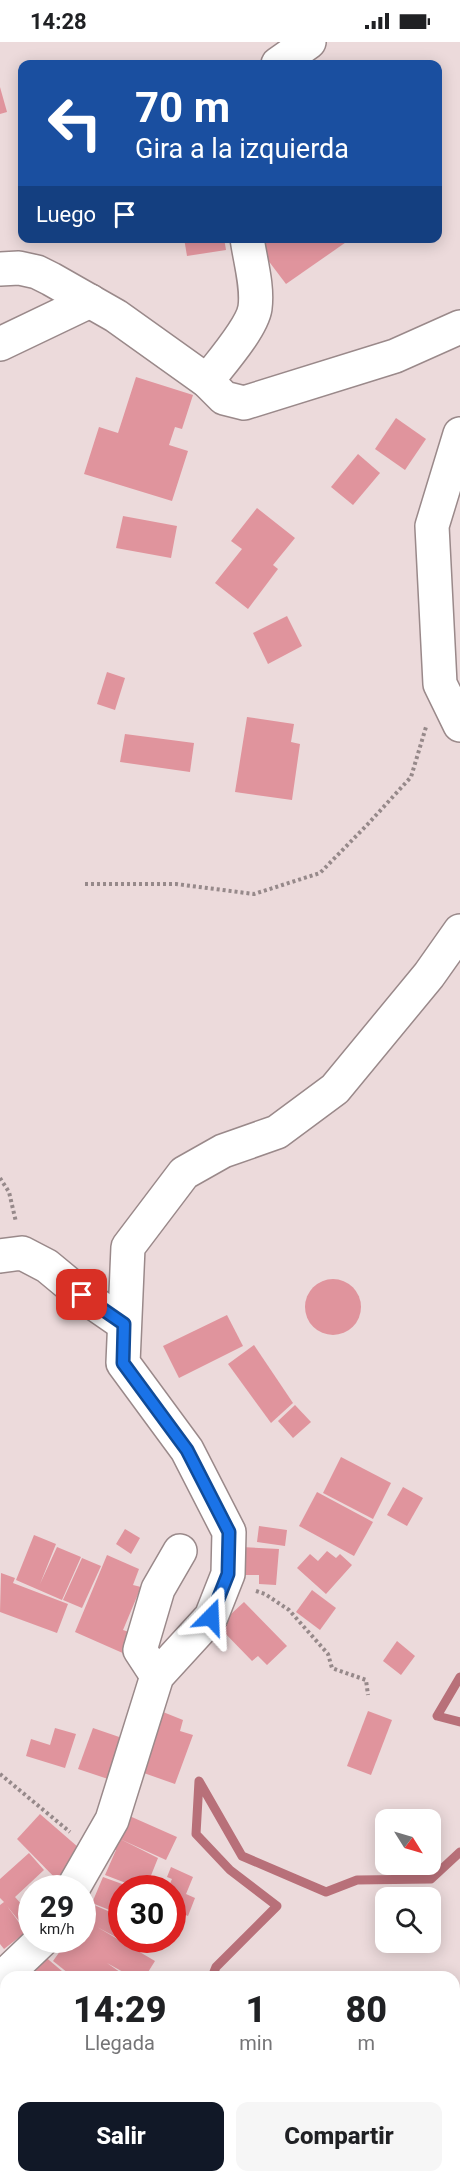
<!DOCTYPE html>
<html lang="es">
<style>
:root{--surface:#fff;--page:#f6f6f6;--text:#202124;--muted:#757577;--accent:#111827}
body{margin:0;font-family:Roboto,sans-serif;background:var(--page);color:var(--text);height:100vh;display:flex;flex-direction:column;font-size:22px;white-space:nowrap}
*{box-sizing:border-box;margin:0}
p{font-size:20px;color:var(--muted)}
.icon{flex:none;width:33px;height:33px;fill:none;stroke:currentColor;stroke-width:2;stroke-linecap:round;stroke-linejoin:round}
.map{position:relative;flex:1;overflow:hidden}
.panel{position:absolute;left:0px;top:1929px;width:460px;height:212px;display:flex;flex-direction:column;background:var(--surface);border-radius:18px 18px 0 0;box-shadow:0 3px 15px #0003}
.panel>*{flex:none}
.top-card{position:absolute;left:18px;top:18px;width:424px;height:183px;border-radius:12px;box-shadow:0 3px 15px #0003;background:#1a4fa0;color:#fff;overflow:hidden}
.needle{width:39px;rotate:127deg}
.tools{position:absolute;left:375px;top:1767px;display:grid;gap:12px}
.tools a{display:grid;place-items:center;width:66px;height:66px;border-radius:12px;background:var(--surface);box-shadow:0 3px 15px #0003;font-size:30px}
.speed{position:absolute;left:18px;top:1833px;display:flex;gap:12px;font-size:30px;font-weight:700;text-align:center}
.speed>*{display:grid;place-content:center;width:78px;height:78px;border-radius:50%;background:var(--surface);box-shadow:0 3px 15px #0003;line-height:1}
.speed small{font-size:15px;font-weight:400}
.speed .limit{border:9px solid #d22;background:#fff;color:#111}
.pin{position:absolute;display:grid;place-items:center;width:51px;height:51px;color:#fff;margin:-26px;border-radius:12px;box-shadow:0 3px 9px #0006}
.me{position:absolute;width:66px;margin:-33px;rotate:21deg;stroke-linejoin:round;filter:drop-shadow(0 0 4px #0008)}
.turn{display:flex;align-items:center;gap:21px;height:126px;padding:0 18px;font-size:27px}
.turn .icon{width:78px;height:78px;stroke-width:2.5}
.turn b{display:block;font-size:42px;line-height:51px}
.then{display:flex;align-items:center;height:57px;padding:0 18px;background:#0003;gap:12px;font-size:22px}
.eta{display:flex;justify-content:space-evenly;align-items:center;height:102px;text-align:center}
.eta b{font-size:36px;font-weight:800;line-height:42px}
.action{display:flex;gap:12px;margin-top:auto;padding:12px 18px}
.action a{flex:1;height:69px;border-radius:12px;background:var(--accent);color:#fff;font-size:24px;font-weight:800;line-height:69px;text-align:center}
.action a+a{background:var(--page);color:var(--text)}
.status{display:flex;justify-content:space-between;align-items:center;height:42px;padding:0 30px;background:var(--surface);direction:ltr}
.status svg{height:16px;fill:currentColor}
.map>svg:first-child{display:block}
</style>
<div class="status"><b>14:28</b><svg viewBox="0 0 49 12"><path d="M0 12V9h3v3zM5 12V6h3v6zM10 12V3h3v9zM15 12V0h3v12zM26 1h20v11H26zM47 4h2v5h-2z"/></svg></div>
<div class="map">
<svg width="460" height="2140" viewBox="0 0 460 2140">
<rect width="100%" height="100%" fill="#ecdadb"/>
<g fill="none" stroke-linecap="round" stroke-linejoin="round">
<g stroke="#b87079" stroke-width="9">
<polyline points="460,1635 437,1674 460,1680"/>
<polyline points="212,1935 216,1925 277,1864 230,1828 196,1792 199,1739 242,1814 326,1850 357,1838 431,1837 460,1810"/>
<polyline points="140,2140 145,2134"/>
</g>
</g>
<g fill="#e0949d">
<polygon points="0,45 7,70 0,72"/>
<polygon points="184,196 224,196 226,208 187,214"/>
<polygon points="269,196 352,196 286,242 258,205"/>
<polygon points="136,335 193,353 182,387 175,385 169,403 188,409 172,459 84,432 99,385 118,391"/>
<polygon points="396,376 426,397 405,428 375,407"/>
<polygon points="358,412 380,431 353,463 331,445"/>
<polygon points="257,466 295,496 273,523 278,527 248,567 215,541 242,507 231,499"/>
<polygon points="123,474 177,484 171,516 116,506"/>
<polygon points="287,574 302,604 268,622 253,591"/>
<polygon points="107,630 125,636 115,668 97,662"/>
<polygon points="247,675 294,682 291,700 300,702 292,758 235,750"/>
<polygon points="125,692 194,701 190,730 120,720"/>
<circle cx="333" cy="1265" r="28"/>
<polygon points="227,1273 243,1304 179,1336 163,1304"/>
<polygon points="254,1303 293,1361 271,1381 228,1322"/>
<polygon points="295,1363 311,1380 293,1396 278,1379"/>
<polygon points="341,1415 391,1441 373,1477 323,1451"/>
<polygon points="403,1445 423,1456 407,1484 387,1473"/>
<polygon points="317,1450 373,1480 354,1514 299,1484"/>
<polygon points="259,1484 287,1488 285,1504 257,1500"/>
<polygon points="125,1487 140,1496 131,1512 116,1502"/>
<polygon points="34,1493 56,1502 40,1542 57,1505 81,1515 62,1558 16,1538"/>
<polygon points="241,1505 279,1507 276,1543 259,1542 259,1533 239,1533"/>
<polygon points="327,1509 336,1516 340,1512 352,1523 326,1552 297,1526 310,1512 318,1519"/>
<polygon points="107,1513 139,1527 133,1543 141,1545 123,1588 135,1592 134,1616 75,1590"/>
<polygon points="82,1516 101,1524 82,1566 63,1558"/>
<polygon points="1,1531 15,1536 13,1541 68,1562 57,1591 0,1570"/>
<polygon points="312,1548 336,1566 320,1588 296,1570"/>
<polygon points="244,1560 287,1604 267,1623 258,1614 252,1619 218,1584"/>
<polygon points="397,1599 415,1614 401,1633 383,1619"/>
<polygon points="368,1669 392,1678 371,1733 347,1724"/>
<polygon points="163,1670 183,1678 180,1689 193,1693 175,1742 141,1730"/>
<polygon points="55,1686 76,1692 65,1726 26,1714 31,1697 50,1703"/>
<polygon points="93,1686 128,1698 114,1739 78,1727"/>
<polygon points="40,1772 86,1812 60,1841 17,1797"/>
<polygon points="125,1772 177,1795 166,1818 120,1797 158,1816 146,1846 139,1846 105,1833 116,1808 110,1806"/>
<polygon points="29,1811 44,1828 15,1855 32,1874 32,1887 28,1890 7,1864 26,1890 4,1907 0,1902 0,1863 4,1860 0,1856 0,1837"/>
<polygon points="171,1825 193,1835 186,1852 195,1856 188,1874 172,1867 172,1846 168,1846 172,1837 167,1835"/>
<polygon points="103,1835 133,1846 122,1846 122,1873 92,1861"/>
<polygon points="87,1860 122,1875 122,1898 129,1898 127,1901 97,1885 155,1919 145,1935 132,1935 107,1921 127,1935 73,1935 53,1919 68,1898 82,1898 82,1868"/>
<polygon points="43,1913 69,1935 25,1935"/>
<polygon points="0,1965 6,1970 6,2014 3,2011 0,2015"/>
<polygon points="0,2016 6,2022 6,2062 0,2057"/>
<polygon points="0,2067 6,2072 6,2095 0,2101"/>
<polygon points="21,2134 42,2134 36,2140 26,2140"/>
</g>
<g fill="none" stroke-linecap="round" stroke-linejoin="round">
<g stroke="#9a898a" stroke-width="36">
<g id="minor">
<polyline points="278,22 309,0"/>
<polyline points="0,227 19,226 37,230 51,237 116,274 207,339 224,356 244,361 395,314 460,285"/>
<polyline points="0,302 90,259"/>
<path d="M207 339C220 322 252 286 255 266 258 244 250 218 247 196"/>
<polyline points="460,392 432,484 440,642 460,683"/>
<polyline points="0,1214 22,1211 47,1224 82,1253 124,1282"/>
<polyline points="157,1634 140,1608 158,1547 180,1509"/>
<polyline points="73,1846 112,1778 157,1634 211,1575 228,1532 229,1490 187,1408 123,1321 128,1205 184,1131 223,1109 277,1090 335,1047 429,933 460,889"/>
<polyline points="0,1938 42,1898"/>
</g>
</g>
<g stroke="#96898a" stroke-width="4" stroke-dasharray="3 3" stroke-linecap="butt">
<polyline points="85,842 176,842 254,852 320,831 367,783 411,735 426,685"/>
<polyline points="0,1136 9,1150 16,1180"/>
<polyline points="256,1549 265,1552 289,1568 328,1612 332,1626 366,1638 368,1653"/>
<polyline points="0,1732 70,1790"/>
</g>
<use href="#minor" stroke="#fff" stroke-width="33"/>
</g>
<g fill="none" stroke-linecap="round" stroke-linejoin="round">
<g stroke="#114b97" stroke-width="15">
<polyline id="route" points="82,1253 124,1282 123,1321 187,1408 229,1490 228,1532 211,1575"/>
</g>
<use href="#route" stroke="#1a73e8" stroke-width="10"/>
</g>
</svg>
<div class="tools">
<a><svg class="needle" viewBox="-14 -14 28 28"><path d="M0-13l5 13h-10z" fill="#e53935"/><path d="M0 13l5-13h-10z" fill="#757577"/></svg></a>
<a><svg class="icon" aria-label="search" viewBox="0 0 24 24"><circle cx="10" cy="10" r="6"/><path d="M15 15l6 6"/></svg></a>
</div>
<div class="speed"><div>29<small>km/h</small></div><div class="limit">30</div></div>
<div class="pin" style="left:82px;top:1253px;background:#d93025"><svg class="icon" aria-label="arrive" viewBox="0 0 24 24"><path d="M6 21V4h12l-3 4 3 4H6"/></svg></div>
<svg class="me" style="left:211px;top:1575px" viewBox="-20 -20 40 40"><path d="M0-17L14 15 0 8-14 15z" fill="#1a73e8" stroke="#fff" stroke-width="4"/></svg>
<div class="top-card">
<div class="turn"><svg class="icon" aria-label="left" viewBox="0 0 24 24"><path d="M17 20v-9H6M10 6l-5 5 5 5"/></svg><div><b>70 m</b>Gira a la izquierda</div></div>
<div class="then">Luego<svg class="icon" aria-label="arrive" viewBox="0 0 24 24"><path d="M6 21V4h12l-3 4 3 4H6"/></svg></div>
</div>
<section class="panel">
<div class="eta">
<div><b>14:29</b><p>Llegada</p></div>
<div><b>1</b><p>min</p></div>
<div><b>80</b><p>m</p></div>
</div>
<div class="action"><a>Salir</a><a>Compartir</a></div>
</section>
</div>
